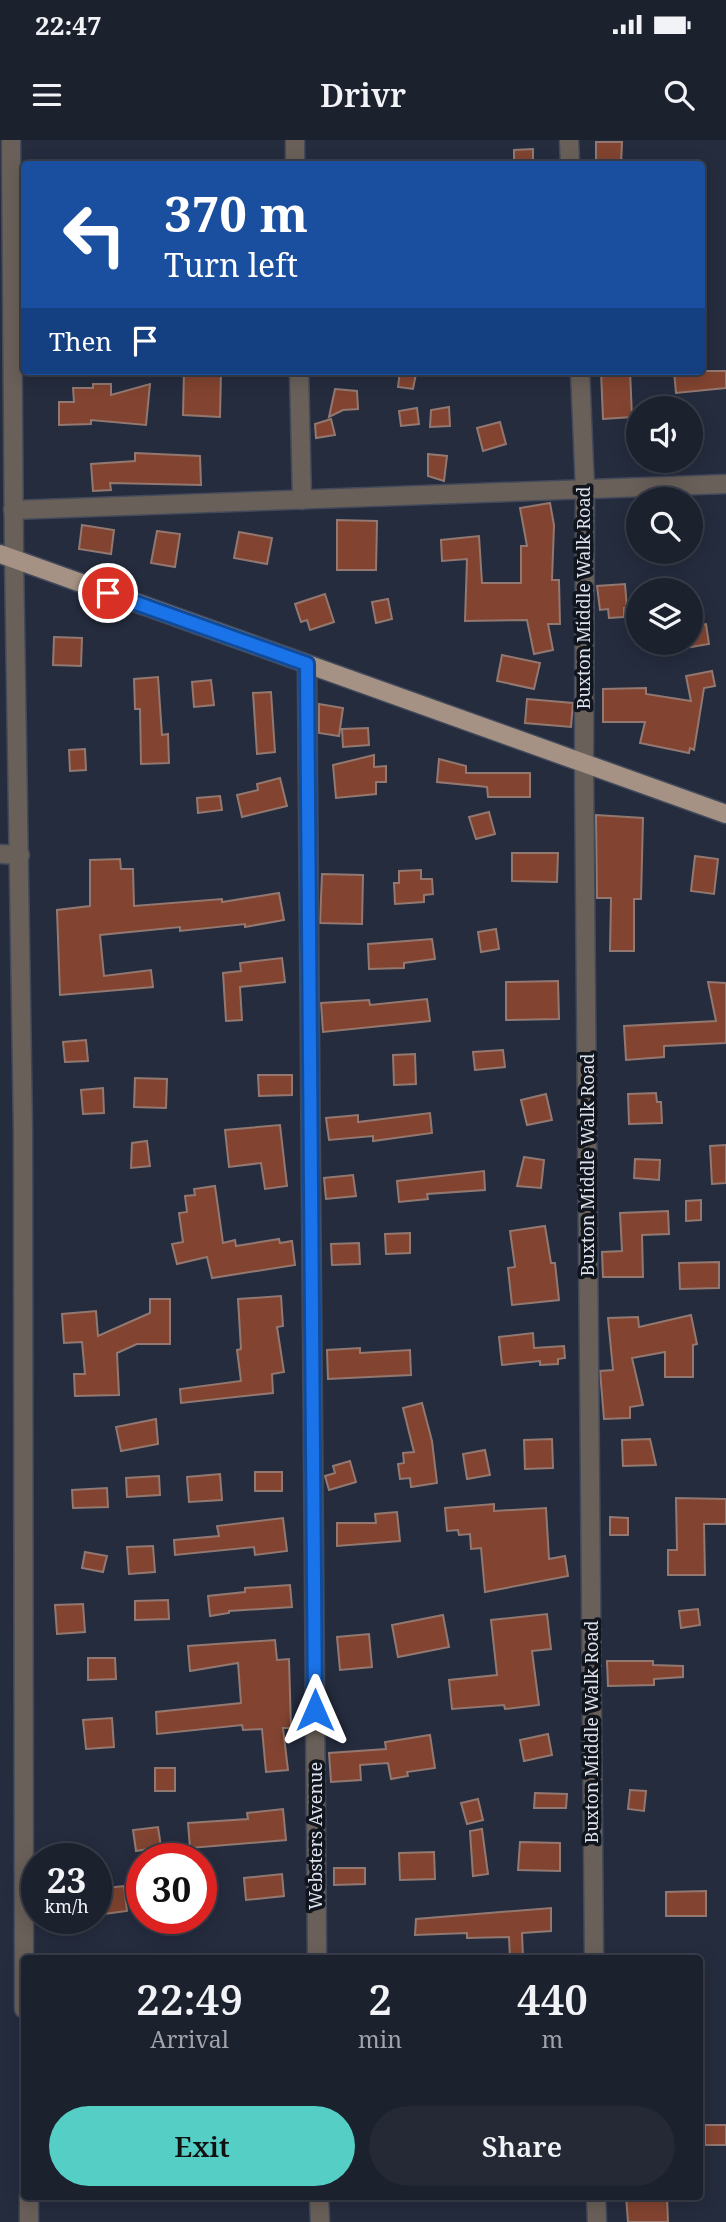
<!DOCTYPE html>
<style>
:root{--surface:#1c212e;--page:#252936;--text:#f1f3f6;--muted:#a0a3aa;--line:#3a3e4a;--accent:#55cec6}
body{margin:0;font-family:"Noto Serif",serif;background:var(--page);color:var(--text);height:100vh;display:flex;flex-direction:column;font-size:26px;white-space:nowrap}
*{box-sizing:border-box;margin:0}
p{font-size:23px;color:var(--muted)}
.icon{flex:none;width:38px;height:38px;fill:none;stroke:currentColor;stroke-width:2;stroke-linecap:round;stroke-linejoin:round}
.map{position:relative;flex:1;overflow:hidden}
.side{position:absolute;left:21px;top:1815px;width:682px;height:245px;display:flex;flex-direction:column;background:var(--surface);border-radius:7px;box-shadow:0 4px 18px #0003,0 0 0 2px var(--line)}
.side>*{flex:none}
.banner{position:absolute;left:21px;top:21px;width:684px;height:214px;border-radius:7px;box-shadow:0 4px 18px #0003,0 0 0 2px var(--line);background:#1a4fa0;color:#fff;overflow:hidden}
.controls{position:absolute;left:626px;top:256px;display:grid;gap:14px}
.controls a{display:grid;place-items:center;width:77px;height:77px;border-radius:50%;background:var(--surface);box-shadow:0 4px 18px #0003,0 0 0 2px var(--line);font-size:35px}
.speed{position:absolute;left:21px;top:1703px;display:flex;gap:14px;font-size:35px;font-weight:700;text-align:center}
.speed>*{display:grid;place-content:center;width:91px;height:91px;border-radius:50%;background:var(--surface);box-shadow:0 4px 18px #0003,0 0 0 2px var(--line);line-height:1}
.speed small{font-size:18px;font-weight:400}
.speed .limit{border:10px solid #d22;background:#fff;color:#111}
.pin{position:absolute;display:grid;place-items:center;width:60px;height:60px;color:#fff;margin:-30px;border:4px solid #fff;border-radius:50%;box-shadow:0 2px 7px #0007}
.me{position:absolute;width:77px;margin:-38px;rotate:0deg;stroke-linejoin:round;filter:drop-shadow(0 0 5px #0008)}
.turn{display:flex;align-items:center;gap:24px;height:147px;padding:0 28px;font-size:32px}
.turn .icon{width:91px;height:91px;stroke-width:2.5}
.turn b{display:block;font-size:49px;line-height:60px}
.then{display:flex;align-items:center;height:66px;padding:0 28px;background:#0003;gap:14px;font-size:26px}
.eta{display:flex;justify-content:space-evenly;align-items:center;height:119px;text-align:center}
.eta b{font-size:42px;font-weight:600;line-height:49px}
.button{display:flex;gap:14px;margin-top:auto;padding:14px 28px}
.button a{flex:1;height:80px;border-radius:42px;background:var(--accent);color:#111;font-size:28px;font-weight:600;line-height:80px;text-align:center}
.button a+a{background:var(--page);color:var(--text)}
.status{display:flex;justify-content:space-between;align-items:center;height:49px;padding:0 35px;background:var(--surface);direction:ltr}
.status svg{height:19px;fill:currentColor}
header{display:flex;justify-content:space-between;align-items:center;height:91px;padding:0 28px;background:var(--surface);font-size:32px;font-weight:600}
.map>svg:first-child{display:block}
</style>
<div class="status"><b>22:47</b><svg viewBox="0 0 49 12"><path d="M0 12V9h3v3zM5 12V6h3v6zM10 12V3h3v9zM15 12V0h3v12zM26 1h20v11H26zM47 4h2v5h-2z"/></svg></div>
<header><svg class="icon" aria-label="menu" viewBox="0 0 24 24"><path d="M4 6h16M4 12h16M4 18h16"/></svg>Drivr<svg class="icon" aria-label="search" viewBox="0 0 24 24"><circle cx="10" cy="10" r="6"/><path d="M15 15l6 6"/></svg></header>
<div class="map">
<svg width="726" height="2082" viewBox="0 0 726 2082">
<rect width="100%" height="100%" fill="#252c3e"/>
<g fill="#824430" stroke="#927870" stroke-width="2">
<polygon points="596,2 622,2 621,24 596,24"/>
<polygon points="533,9 533,24 514,24 514,10"/>
<polygon points="184,231 221,231 220,277 183,275"/>
<polygon points="400,231 416,234 413,249 398,247"/>
<polygon points="601,231 630,231 632,277 603,279"/>
<polygon points="674,231 726,231 726,248 676,253"/>
<polygon points="93,244 111,244 111,255 150,244 146,285 91,280 91,284 59,285 59,262 74,262 73,248 93,248"/>
<polygon points="335,249 357,251 358,269 343,270 329,277"/>
<polygon points="449,267 450,286 430,287 431,270"/>
<polygon points="417,268 419,284 401,286 399,271"/>
<polygon points="331,279 335,295 316,298 315,284"/>
<polygon points="500,282 506,304 483,311 477,288"/>
<polygon points="135,313 200,316 201,345 110,343 111,350 93,351 91,324 135,321"/>
<polygon points="428,314 447,316 444,341 428,336"/>
<polygon points="550,363 554,385 552,440 559,440 560,484 548,484 553,510 534,514 527,480 465,481 467,419 442,421 441,400 479,396 482,443 521,443 521,406 527,406 520,368"/>
<polygon points="337,380 377,381 376,430 337,430"/>
<polygon points="82,385 114,390 111,414 79,409"/>
<polygon points="157,391 180,394 175,427 151,423"/>
<polygon points="239,392 272,398 267,424 234,418"/>
<polygon points="625,444 627,468 624,468 624,477 609,478 608,469 600,470 597,446"/>
<polygon points="325,454 334,482 310,490 307,480 301,482 295,464"/>
<polygon points="388,459 392,479 376,483 372,462"/>
<polygon points="706,484 709,504 691,507 691,486"/>
<polygon points="54,497 82,498 81,526 53,525"/>
<polygon points="502,515 540,523 534,549 497,541"/>
<polygon points="712,531 715,546 704,548 694,610 690,608 689,613 640,603 645,582 603,582 603,549 646,548 646,554 691,561 686,536"/>
<polygon points="158,537 162,595 168,594 169,623 141,624 140,569 135,569 134,539"/>
<polygon points="211,540 214,565 194,567 192,542"/>
<polygon points="271,552 275,612 257,614 253,553"/>
<polygon points="527,559 573,563 571,587 525,583"/>
<polygon points="319,564 343,568 339,596 319,593"/>
<polygon points="368,588 369,605 343,607 342,589"/>
<polygon points="85,609 86,630 70,631 69,610"/>
<polygon points="374,615 374,627 386,626 386,642 376,642 376,654 336,658 333,625"/>
<polygon points="439,619 466,626 466,633 530,633 530,657 488,657 487,647 437,642"/>
<polygon points="280,638 287,666 242,677 237,655 258,650 257,644"/>
<polygon points="220,656 222,670 198,673 197,658"/>
<polygon points="489,672 495,694 476,699 469,677"/>
<polygon points="596,675 643,678 641,759 634,759 634,811 610,811 611,758 597,758"/>
<polygon points="512,713 558,713 557,742 512,741"/>
<polygon points="695,716 718,719 714,754 691,751"/>
<polygon points="120,719 121,729 133,729 134,766 222,759 222,762 279,753 284,780 245,787 245,784 180,791 180,787 100,795 104,836 151,830 153,847 60,855 57,770 90,766 90,720"/>
<polygon points="421,730 421,739 432,739 433,754 424,755 424,762 395,764 394,743 399,743 399,731"/>
<polygon points="322,734 363,735 362,784 320,783"/>
<polygon points="496,789 499,809 481,812 478,792"/>
<polygon points="432,799 435,819 404,823 404,828 369,829 368,804"/>
<polygon points="282,818 285,842 240,847 242,880 226,881 223,833 241,831 240,823"/>
<polygon points="558,841 559,879 506,880 506,842"/>
<polygon points="708,842 726,843 726,903 664,906 664,917 626,920 624,886 716,881"/>
<polygon points="427,859 430,881 323,892 321,863 369,860 370,865"/>
<polygon points="86,900 88,921 65,922 63,902"/>
<polygon points="503,910 505,927 475,930 473,912"/>
<polygon points="415,914 416,944 394,945 393,915"/>
<polygon points="258,935 292,935 292,955 259,956"/>
<polygon points="135,938 167,939 166,968 134,967"/>
<polygon points="103,948 104,973 83,974 81,950"/>
<polygon points="656,953 657,962 661,962 662,983 629,984 628,954"/>
<polygon points="546,954 552,980 527,985 521,960"/>
<polygon points="430,973 432,993 373,1001 373,996 329,1000 326,978 358,975 358,982"/>
<polygon points="280,985 287,1046 265,1049 261,1023 229,1027 225,990"/>
<polygon points="147,1001 150,1026 131,1028 132,1003"/>
<polygon points="726,1005 726,1043 712,1044 710,1006"/>
<polygon points="524,1017 544,1020 541,1048 517,1046"/>
<polygon points="635,1019 660,1020 659,1040 634,1038"/>
<polygon points="484,1031 485,1050 427,1054 428,1059 399,1062 397,1041"/>
<polygon points="353,1035 356,1056 326,1059 324,1038"/>
<polygon points="215,1046 223,1103 235,1100 236,1106 279,1099 280,1103 292,1101 295,1125 212,1138 207,1117 177,1124 172,1104 183,1102 179,1073 187,1072 185,1056 195,1055 194,1049"/>
<polygon points="701,1060 701,1080 686,1081 686,1061"/>
<polygon points="668,1071 669,1094 642,1095 643,1137 603,1137 602,1112 622,1111 620,1073"/>
<polygon points="545,1086 551,1123 555,1123 559,1160 512,1165 508,1128 515,1127 510,1091"/>
<polygon points="410,1093 410,1113 386,1114 385,1094"/>
<polygon points="359,1103 360,1124 332,1125 331,1104"/>
<polygon points="719,1122 719,1148 680,1149 679,1123"/>
<polygon points="281,1156 283,1186 277,1187 284,1232 272,1234 273,1253 181,1263 180,1249 241,1241 237,1210 241,1209 238,1159"/>
<polygon points="150,1159 170,1159 170,1204 137,1204 117,1213 119,1255 75,1256 74,1234 85,1234 82,1202 64,1203 62,1174 96,1171 98,1196 150,1173"/>
<polygon points="691,1175 697,1204 693,1205 693,1237 665,1237 665,1212 632,1218 643,1265 630,1267 630,1278 604,1279 600,1231 613,1230 608,1178 638,1177 639,1187"/>
<polygon points="533,1193 534,1208 564,1206 565,1218 558,1219 558,1224 540,1225 540,1221 502,1225 499,1197"/>
<polygon points="360,1208 360,1213 410,1210 411,1235 328,1239 327,1210"/>
<polygon points="422,1263 432,1301 437,1343 411,1347 410,1338 400,1339 398,1324 404,1323 403,1313 414,1312 403,1268"/>
<polygon points="156,1279 158,1304 121,1311 116,1287"/>
<polygon points="552,1299 553,1328 525,1329 524,1300"/>
<polygon points="650,1299 656,1325 623,1326 622,1300"/>
<polygon points="485,1310 490,1335 467,1339 463,1314"/>
<polygon points="350,1321 356,1342 329,1350 325,1336 335,1333 333,1326"/>
<rect x="255" y="1332" width="27" height="19"/>
<polygon points="220,1334 222,1360 189,1362 187,1337"/>
<polygon points="159,1336 160,1355 127,1357 126,1338"/>
<polygon points="107,1348 108,1367 73,1368 72,1350"/>
<polygon points="676,1358 726,1359 726,1384 704,1384 705,1435 668,1435 668,1410 677,1410"/>
<polygon points="494,1364 494,1371 546,1368 549,1419 565,1416 568,1436 485,1452 481,1408 471,1409 470,1394 459,1395 458,1390 447,1391 445,1368"/>
<polygon points="397,1372 400,1401 337,1406 337,1383 376,1383 375,1374"/>
<polygon points="610,1377 628,1378 628,1395 610,1395"/>
<polygon points="283,1378 287,1411 255,1415 254,1407 175,1415 174,1400 219,1396 217,1386"/>
<polygon points="153,1406 155,1432 129,1434 127,1407"/>
<polygon points="85,1412 107,1416 103,1432 82,1428"/>
<polygon points="290,1445 292,1467 229,1471 229,1473 210,1476 208,1456 245,1452 245,1448"/>
<polygon points="168,1460 169,1479 135,1480 135,1461"/>
<polygon points="83,1464 85,1492 57,1494 55,1465"/>
<polygon points="698,1469 700,1485 681,1488 679,1471"/>
<polygon points="547,1474 551,1509 532,1511 539,1565 505,1569 504,1565 452,1569 449,1540 497,1535 491,1480"/>
<polygon points="443,1475 449,1507 398,1517 392,1485"/>
<polygon points="369,1494 372,1527 340,1530 337,1497"/>
<polygon points="275,1500 277,1520 289,1519 291,1588 283,1588 288,1630 266,1632 262,1589 243,1590 242,1585 157,1594 156,1572 241,1563 238,1523 190,1531 188,1506"/>
<polygon points="88,1518 115,1518 116,1539 88,1540"/>
<polygon points="607,1521 653,1521 653,1525 683,1526 683,1537 654,1539 654,1545 608,1546"/>
<polygon points="112,1578 114,1607 86,1609 83,1580"/>
<polygon points="548,1594 552,1615 524,1621 520,1600"/>
<polygon points="430,1595 435,1628 407,1632 408,1636 391,1639 388,1623 360,1625 361,1640 331,1642 329,1613 386,1609 385,1602"/>
<rect x="155" y="1628" width="20" height="23"/>
<polygon points="630,1650 646,1651 644,1671 628,1669"/>
<polygon points="535,1653 567,1654 566,1668 534,1668"/>
<polygon points="478,1659 483,1680 467,1684 461,1663"/>
<polygon points="283,1669 286,1700 190,1708 188,1683 248,1679 247,1673"/>
<polygon points="158,1687 161,1707 136,1711 133,1690"/>
<polygon points="482,1689 488,1734 473,1736 470,1691"/>
<polygon points="520,1702 560,1703 560,1731 518,1730"/>
<polygon points="434,1712 435,1739 400,1740 399,1713"/>
<polygon points="334,1728 365,1728 365,1744 334,1745"/>
<polygon points="282,1734 284,1756 246,1760 244,1738"/>
<polygon points="124,1746 127,1771 96,1775 96,1749"/>
<polygon points="706,1751 706,1776 666,1776 666,1752"/>
<polygon points="551,1768 551,1791 522,1793 523,1818 510,1818 509,1797 467,1798 467,1793 415,1795 416,1779"/>
<rect x="705" y="1985" width="21" height="20"/>
<polygon points="626,2056 667,2056 668,2082 628,2082"/>
</g>
<g fill="none" stroke-linecap="round" stroke-linejoin="round">
<g stroke="#42495a" stroke-width="21">
<g id="minor">
<polyline points="11,0 14,418 23,991 24,1869"/>
<polyline points="295,0 295,24"/>
<polyline points="569,0 570,24"/>
<polyline points="299,231 302,360"/>
<polyline points="580,231 585,349 584,624 594,1818"/>
<polyline points="13,370 726,344"/>
<polyline points="307,524 317,1818"/>
<polyline points="0,714 20,715"/>
<polyline points="29,2056 29,2082"/>
<polyline points="319,2056 320,2082"/>
<polyline points="596,2056 597,2082"/>
</g>
</g>
<g stroke="#42495a" stroke-width="21">
<polyline id="major" points="0,414 726,674"/>
</g>
<use href="#minor" stroke="#696059" stroke-width="18"/>
<use href="#major" stroke="#a59285" stroke-width="18"/>
</g>
<g fill="none" stroke-linecap="round" stroke-linejoin="round">
<g stroke="#114b97" stroke-width="18">
<polyline id="route" points="108,453 307,524 315,1570"/>
</g>
<use href="#route" stroke="#1a73e8" stroke-width="12"/>
</g>
<g text-anchor="middle" stroke-width="7" stroke-linejoin="round" paint-order="stroke">
<g font-size="18" fill="#dde2ee" stroke="#11151d">
<text transform="translate(584 458) rotate(-90)" y="6">Buxton Middle Walk Road</text>
<text transform="translate(588 1025) rotate(-90)" y="6">Buxton Middle Walk Road</text>
<text transform="translate(592 1592) rotate(-90)" y="6">Buxton Middle Walk Road</text>
<text transform="translate(316 1696) rotate(-90)" y="6">Websters Avenue</text>
</g>
</g>
</svg>
<div class="controls">
<a><svg class="icon" aria-label="sound" viewBox="0 0 24 24"><path d="M4 9h4l5-4v14l-5-4H4zM17 9q2 3 0 6"/></svg></a>
<a><svg class="icon" aria-label="search" viewBox="0 0 24 24"><circle cx="10" cy="10" r="6"/><path d="M15 15l6 6"/></svg></a>
<a><svg class="icon" aria-label="layers" viewBox="0 0 24 24"><path d="M12 4l9 5-9 5-9-5zM3 14l9 5 9-5"/></svg></a>
</div>
<div class="speed"><div>23<small>km/h</small></div><div class="limit">30</div></div>
<div class="pin" style="left:108px;top:453px;background:#d93025"><svg class="icon" aria-label="arrive" viewBox="0 0 24 24"><path d="M6 21V4h12l-3 4 3 4H6"/></svg></div>
<svg class="me" style="left:315px;top:1570px" viewBox="-20 -20 40 40"><path d="M0-17L14 15 0 8-14 15z" fill="#1a73e8" stroke="#fff" stroke-width="4"/></svg>
<div class="banner">
<div class="turn"><svg class="icon" aria-label="left" viewBox="0 0 24 24"><path d="M17 20v-9H6M10 6l-5 5 5 5"/></svg><div><b>370 m</b>Turn left</div></div>
<div class="then">Then<svg class="icon" aria-label="arrive" viewBox="0 0 24 24"><path d="M6 21V4h12l-3 4 3 4H6"/></svg></div>
</div>
<section class="side">
<div class="eta">
<div><b>22:49</b><p>Arrival</p></div>
<div><b>2</b><p>min</p></div>
<div><b>440</b><p>m</p></div>
</div>
<div class="button"><a>Exit</a><a>Share</a></div>
</section>
</div>
